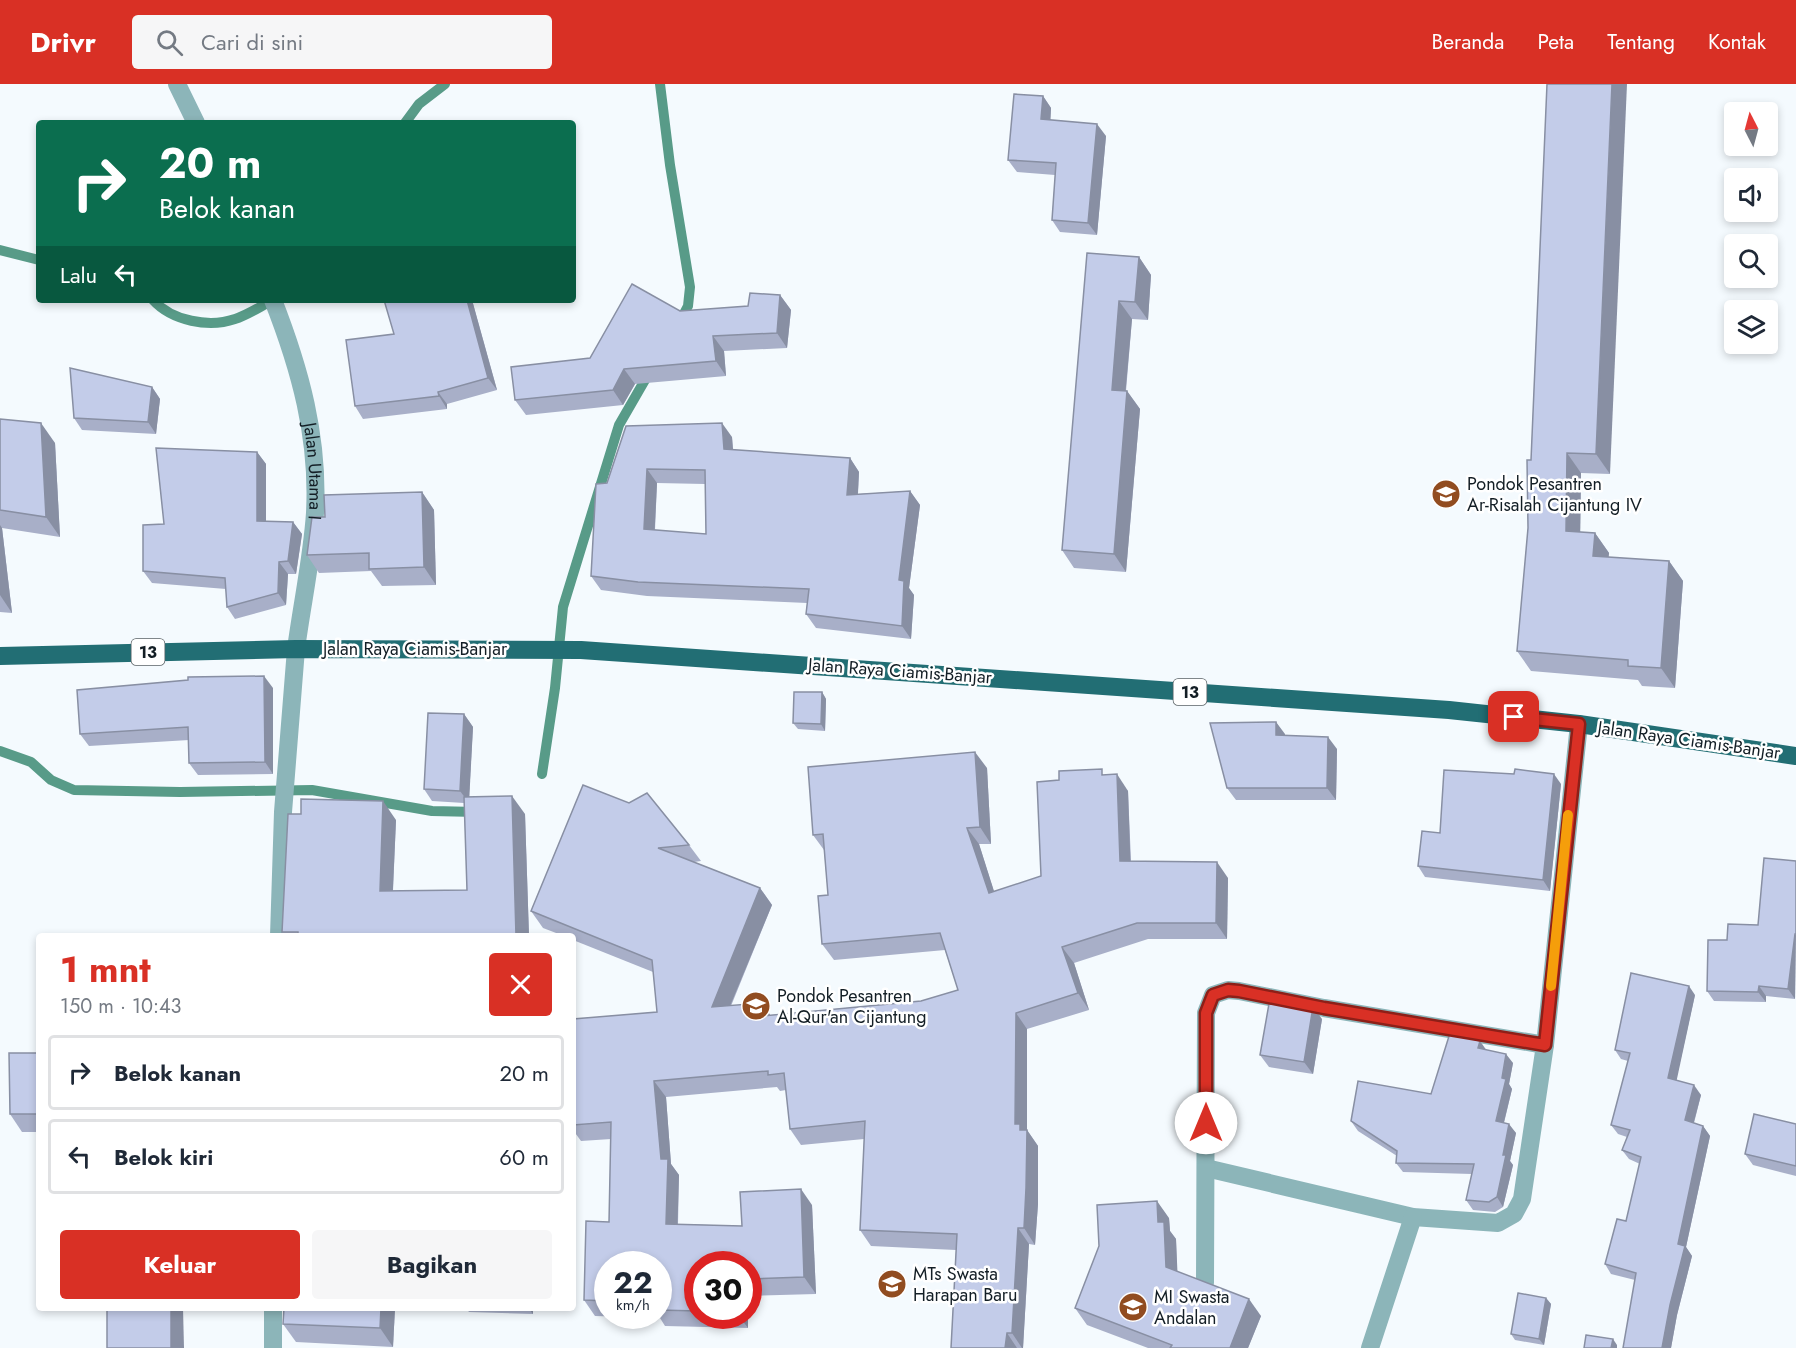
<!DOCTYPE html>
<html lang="id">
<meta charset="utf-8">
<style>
:root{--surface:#fff;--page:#f6f6f7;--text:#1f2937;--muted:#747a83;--line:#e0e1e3;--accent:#d93025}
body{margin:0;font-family:Jost,sans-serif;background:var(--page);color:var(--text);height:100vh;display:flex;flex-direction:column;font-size:22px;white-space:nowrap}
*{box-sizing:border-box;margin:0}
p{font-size:20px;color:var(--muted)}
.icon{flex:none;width:33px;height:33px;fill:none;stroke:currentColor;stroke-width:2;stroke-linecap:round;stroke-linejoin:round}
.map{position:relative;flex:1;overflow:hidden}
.details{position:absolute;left:36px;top:849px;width:540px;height:378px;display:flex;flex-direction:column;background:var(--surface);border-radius:6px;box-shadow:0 3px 9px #0003}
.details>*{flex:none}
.top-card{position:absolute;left:36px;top:36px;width:540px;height:183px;border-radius:6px;box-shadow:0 3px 9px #0003;background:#0b6e4f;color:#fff;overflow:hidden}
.needle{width:39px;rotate:354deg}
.buttons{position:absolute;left:1724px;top:18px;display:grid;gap:12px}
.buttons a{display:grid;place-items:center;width:54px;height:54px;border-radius:6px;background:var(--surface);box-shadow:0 3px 9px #0003;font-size:30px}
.speed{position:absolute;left:594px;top:1167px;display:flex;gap:12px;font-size:30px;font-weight:700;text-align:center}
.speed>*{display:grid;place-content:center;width:78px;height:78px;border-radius:50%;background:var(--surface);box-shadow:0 3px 9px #0003;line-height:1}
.speed small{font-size:15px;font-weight:400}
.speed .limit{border:9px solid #d22;background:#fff;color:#111}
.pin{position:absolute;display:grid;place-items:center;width:51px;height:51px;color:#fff;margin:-26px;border-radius:12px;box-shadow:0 3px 9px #0006}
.me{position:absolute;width:66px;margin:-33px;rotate:0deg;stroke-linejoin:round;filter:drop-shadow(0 0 4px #0008)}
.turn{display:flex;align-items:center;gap:21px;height:126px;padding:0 24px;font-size:27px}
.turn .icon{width:78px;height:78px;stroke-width:2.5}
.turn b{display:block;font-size:42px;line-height:51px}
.then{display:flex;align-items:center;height:57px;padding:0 24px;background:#0003;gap:12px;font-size:22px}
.round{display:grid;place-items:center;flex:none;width:63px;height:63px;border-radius:6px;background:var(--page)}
.headline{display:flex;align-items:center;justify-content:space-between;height:102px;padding:0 24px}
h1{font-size:36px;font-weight:700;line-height:45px;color:var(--accent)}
.action{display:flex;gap:12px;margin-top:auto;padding:12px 24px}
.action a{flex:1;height:69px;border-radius:6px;background:var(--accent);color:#fff;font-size:24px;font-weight:700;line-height:69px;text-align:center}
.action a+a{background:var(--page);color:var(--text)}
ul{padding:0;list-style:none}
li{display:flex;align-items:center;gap:18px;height:75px;margin:0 12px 9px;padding:0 12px;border:3px solid var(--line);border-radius:6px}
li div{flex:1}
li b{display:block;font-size:22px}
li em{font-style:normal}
header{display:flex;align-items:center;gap:36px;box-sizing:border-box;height:84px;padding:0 30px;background:var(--accent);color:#fff}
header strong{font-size:28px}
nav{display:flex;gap:33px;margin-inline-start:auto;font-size:21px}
.search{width:420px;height:54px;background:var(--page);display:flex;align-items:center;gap:15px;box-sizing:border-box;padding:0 21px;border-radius:6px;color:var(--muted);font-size:22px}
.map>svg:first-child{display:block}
</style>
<header>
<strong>Drivr</strong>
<div class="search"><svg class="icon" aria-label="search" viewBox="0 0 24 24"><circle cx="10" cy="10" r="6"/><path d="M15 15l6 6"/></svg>Cari di sini</div>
<nav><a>Beranda</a><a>Peta</a><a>Tentang</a><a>Kontak</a></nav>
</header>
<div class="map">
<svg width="1796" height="1264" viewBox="0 0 1796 1264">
<rect width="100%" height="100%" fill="#f4fafe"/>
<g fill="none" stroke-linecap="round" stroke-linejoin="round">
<g stroke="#589b88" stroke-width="10">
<polyline points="660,0 670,81 690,203 688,222 679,239"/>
<polyline points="405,39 419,20 445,0"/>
<polyline points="0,166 39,176"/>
<path d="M153 216C172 237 209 244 235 235 248 231 261 222 273 216"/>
<polyline points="0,667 31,678 51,696 74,706 180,708 312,706 432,727 477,728"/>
<polyline points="542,690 555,604 563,523 619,341 649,289"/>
</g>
<g stroke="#8cb5b9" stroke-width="18">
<polyline points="279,852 283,728 296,565"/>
<polyline points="1206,1084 1413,1133 1498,1139 1514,1130 1522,1115 1545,961 1579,640"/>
<polyline points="1205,1199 1206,929 1213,911 1228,906 1239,907 1324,924 1545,961"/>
<polyline points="273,1224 273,1264"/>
<polyline points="1370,1264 1413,1133"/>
</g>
<g stroke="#8cb5b9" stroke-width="18">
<polyline points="177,0 196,39"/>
<path id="s1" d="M273 216C300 285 319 353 315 429 312 474 302 520 296 565"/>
</g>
<polyline stroke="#226e74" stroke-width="18" points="0,572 296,565 581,566 1449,626 1579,640 1796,672"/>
</g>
<g fill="#a8afc8" fill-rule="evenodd">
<polygon points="1547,0 1610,390 1581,389 1580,448 1595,449 1609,469 1608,473 1669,477 1683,497 1675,604 1642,602 1638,596 1531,587 1517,567 1528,444"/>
<polygon points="1043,12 1051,24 1050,36 1106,52 1097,151 1060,148 1052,136 1055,91 1017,88 1008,76"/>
<polygon points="1087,169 1139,173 1151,191 1148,236 1132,235 1126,307 1127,307 1140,325 1126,488 1074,484 1062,466"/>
<polygon points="780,211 791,226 787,264 724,267 726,292 635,300 623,321 526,331 515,316 590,274 680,227 748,222"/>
<polygon points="384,216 472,216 497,306 447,320 447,325 363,335 355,322 394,250"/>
<polygon points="152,303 160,315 156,350 82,346 74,334"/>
<polygon points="0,335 55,359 60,453 2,444 12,529 0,528"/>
<path d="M732 353 733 366 850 374 859 388 858 410 910 407 920 421 909 504 914 511 911 555 816 544 806 530 807 519 647 512 601 506 591 492 607 399ZM657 399 705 400 706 450 655 446Z"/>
<polygon points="257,368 266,380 266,437 293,438 302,450 296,490 288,490 286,521 235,535 227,523 226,505 152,499 143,487 164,440"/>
<polygon points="422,408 434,426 436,501 382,502 371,487 319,489 307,471 325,433"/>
<polygon points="273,604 273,690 198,691 189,679 189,656 89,662 80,650"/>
<polygon points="822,608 826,615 825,647 798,645 793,639"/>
<polygon points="464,630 473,643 469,713 525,730 529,852 285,852 282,848 396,736 393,807 467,806 464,719 432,717 424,705"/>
<polygon points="1276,638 1285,652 1337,665 1336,716 1236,716 1227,704"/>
<path d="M987 684 991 760H979L994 808 1041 792 1059 696 1106 691 1128 707 1131 777 1228 794 1227 855H1148L1074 879 1089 926 1027 945V1046L1038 1062V1120L1035 1161 1029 1160 1023 1264H951L956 1166 871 1162 860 1146 864 1055 801 1061 790 1045 786 1006 780 1007 777 1003 666 1013 671 1080 679 1091 678 1140 742 1142 812 1121 816 1210 749 1212 748 1230V1180H698V1232H748V1244L665 1242 660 1234 595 1232 584 1216 609 1138 611 1055 581 1057 573 1046V935L657 928 653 888 573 856V852H564L543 844 531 827 583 701 689 761 701 777 694 778 760 804 772 821 731 922 770 931 921 917 958 906 945 866 834 876 822 860 828 811 824 766 813 751ZM608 1180H658V1232H608Z"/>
<polygon points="1561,700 1550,807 1425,793 1418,782 1440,749"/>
<polygon points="1796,777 1795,915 1766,912 1766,918 1714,917 1707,907 1727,856 1758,841"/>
<polygon points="1695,911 1676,996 1701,1011 1694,1039 1703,1042 1710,1052 1686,1163 1692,1172 1677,1231 1671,1264 1623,1264 1635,1196 1611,1190 1605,1180 1626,1137 1640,1080 1629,1075 1622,1066 1627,1053 1618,1050 1611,1041 1628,977 1621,975 1615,966"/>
<polygon points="1322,935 1313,990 1269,983 1260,971"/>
<polygon points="1486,966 1513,979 1509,1000 1512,1005 1504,1039 1516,1049 1510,1077 1513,1081 1503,1123 1495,1128 1473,1126 1466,1116 1472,1090 1403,1088 1396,1079 1397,1072 1358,1047 1351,1037 1431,1010"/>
<polygon points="39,969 39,1048 22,1048 10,1030"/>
<polygon points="1796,1040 1796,1092 1753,1081 1745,1070"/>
<polygon points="1169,1134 1170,1147 1176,1155 1177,1187 1261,1232 1248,1264 1148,1264 1087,1241 1075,1224"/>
<polygon points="1546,1214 1551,1220 1544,1261 1515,1256 1511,1250"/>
<polygon points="395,1224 393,1263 296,1258 283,1240"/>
<polygon points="466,1224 533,1224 533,1230 469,1228"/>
</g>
<g fill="#888fa3">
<polygon points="1612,0 1627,0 1610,390 1596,370"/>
<polygon points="1043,12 1051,24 1050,48 1041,35"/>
<polygon points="1097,40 1106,52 1097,151 1088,139"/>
<polygon points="1139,173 1151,191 1148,236 1135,218"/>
<polygon points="780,211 791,226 787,264 777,249"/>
<polygon points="467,216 472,216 497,306 488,294"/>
<polygon points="1119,217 1132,235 1124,324 1112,306"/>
<polygon points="713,252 724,267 726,292 716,277"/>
<polygon points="624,285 635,300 623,321 613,306"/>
<polygon points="152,303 160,315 156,350 148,338"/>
<polygon points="1127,307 1140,325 1126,488 1114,470"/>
<polygon points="438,308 447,320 447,325 439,312"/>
<polygon points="41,339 55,359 60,453 46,433"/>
<polygon points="722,339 732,353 734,379 724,365"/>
<polygon points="257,368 266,380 266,449 257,437"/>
<polygon points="1567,369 1581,389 1580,467 1566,447"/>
<polygon points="850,374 859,388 857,425 847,411"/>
<polygon points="647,385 657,399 654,459 644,445"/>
<polygon points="910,407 920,421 909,504 914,511 911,555 902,542 899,496"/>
<polygon points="422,408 434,426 436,501 424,483"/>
<polygon points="293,438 302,450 296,490 288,477"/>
<polygon points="0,441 2,444 12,529 0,511"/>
<polygon points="1595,449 1609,469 1607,492 1593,472"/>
<polygon points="1669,477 1683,497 1675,604 1661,584"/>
<polygon points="279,478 288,490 286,521 278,509"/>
<polygon points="264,592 273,604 273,690 265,678"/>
<polygon points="822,608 826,615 825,647 821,640"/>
<polygon points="464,630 473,643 469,719 460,707"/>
<polygon points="1276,638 1285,650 1285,664 1276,651"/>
<polygon points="1328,653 1337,665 1336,716 1327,704"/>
<polygon points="975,668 987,684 991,760 980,743"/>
<polygon points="1117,690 1128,707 1131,793 1120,777"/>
<polygon points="1554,690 1561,700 1550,807 1543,796"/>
<polygon points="512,712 525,730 529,852 516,852"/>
<polygon points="383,717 396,736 392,825 380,807"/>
<polygon points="967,744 979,760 1000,826 989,809"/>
<polygon points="1217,778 1228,794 1227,855 1216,839"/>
<polygon points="760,804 772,821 723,939 712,923"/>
<polygon points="1795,850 1796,851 1795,915 1788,905"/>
<polygon points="1062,863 1074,879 1089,926 1078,909"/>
<polygon points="1689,902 1695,911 1675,1004 1668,994"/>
<polygon points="1759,902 1766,912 1766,918 1758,908"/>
<polygon points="762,919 773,935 763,932"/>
<polygon points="1313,923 1322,935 1313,990 1304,978"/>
<polygon points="1016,929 1027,945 1027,1050 1027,1046 1038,1062 1038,1120 1035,1161 1024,1144 1015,1040"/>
<polygon points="1480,957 1487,967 1478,964"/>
<polygon points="1506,970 1513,979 1509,1000 1512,1005 1502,1046 1496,1037"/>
<polygon points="654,997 666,1013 671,1080 679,1091 677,1156 666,1140"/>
<polygon points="1694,1001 1701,1011 1692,1045 1685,1036"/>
<polygon points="1509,1040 1516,1049 1510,1077 1513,1081 1503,1123 1497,1113 1503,1071"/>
<polygon points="1703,1042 1710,1052 1686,1163 1692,1172 1677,1231 1671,1264 1662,1264 1678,1160"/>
<polygon points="801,1105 812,1121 816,1210 804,1193"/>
<polygon points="1157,1117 1169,1134 1170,1147 1176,1155 1178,1200 1166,1183 1158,1138"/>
<polygon points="1018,1144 1029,1160 1023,1264 1022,1264 1012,1249"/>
<polygon points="1546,1214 1551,1220 1544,1261 1539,1255"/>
<polygon points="1249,1215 1261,1232 1248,1264 1230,1264"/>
<polygon points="171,1224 183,1224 184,1264 171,1264"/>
<polygon points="381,1224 395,1224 393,1263 380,1244"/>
<polygon points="528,1224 533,1224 533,1230"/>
<polygon points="739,1232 748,1232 748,1244"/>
<polygon points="1007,1249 1017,1264 1005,1264"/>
<polygon points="1613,1255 1617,1261 1617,1264 1611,1264"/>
</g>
<g fill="#c3cce9" stroke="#888fa3" stroke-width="1.5" fill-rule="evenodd">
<polygon points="1547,0 1612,0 1596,370 1567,369 1566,447 1595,449 1593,472 1669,477 1661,584 1628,582 1628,576 1517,567 1528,444 1527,376 1531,376"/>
<polygon points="1014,10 1043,12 1041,35 1097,40 1088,139 1052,136 1056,79 1008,76"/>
<polygon points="1087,169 1139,173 1135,218 1119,217 1112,306 1127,307 1114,470 1062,466"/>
<polygon points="632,200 680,227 748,222 750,209 780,211 777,249 713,252 716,277 624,285 613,306 515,316 511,283 590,274"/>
<polygon points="384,216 467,216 488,294 438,308 439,312 355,322 346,256 394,250"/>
<polygon points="70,284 152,303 148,338 74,334"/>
<polygon points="0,335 41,339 46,433 0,426"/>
<path d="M722 339 724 365 850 374 847 411 910 407 899 496 904 497 902 542 806 530 809 505 638 498 591 492 596 400 607 399 626 342ZM647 385 705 386 706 450 644 445Z"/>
<polygon points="156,364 257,368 257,437 293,438 288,477 279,478 278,509 227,523 225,494 143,487 143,441 164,440"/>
<polygon points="422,408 424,483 369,485 369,469 307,471 312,433 325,433 324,411"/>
<polygon points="264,592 265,678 189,679 188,643 80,650 77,606 188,596 188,593"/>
<polygon points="794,608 822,608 821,640 793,639"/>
<polygon points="428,629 464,630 460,707 424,705"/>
<polygon points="1276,638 1276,651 1328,653 1327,704 1227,704 1210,639"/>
<polygon points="975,668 980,743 967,744 989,809 1041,792 1037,698 1059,696 1059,687 1102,685 1102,691 1117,690 1120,777 1217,778 1216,839 1137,839 1062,863 1078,909 1016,929 1015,1040 1020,1040 1020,1046 1027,1046 1026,1104 1024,1144 1018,1144 1012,1249 1007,1249 1005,1264 951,1264 957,1150 860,1146 865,1037 790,1045 784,989 768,991 768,987 654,997 661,1075 668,1075 666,1140 742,1142 740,1108 801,1105 804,1193 748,1195 748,1180 698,1180 698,1227 658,1226 658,1180 608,1180 608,1217 584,1216 586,1137 609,1138 611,1038 573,1041 573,935 657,928 652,876 531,827 583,701 629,719 647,709 689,761 658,764 760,804 712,923 762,919 763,932 921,917 958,906 940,849 822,860 818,812 828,811 823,750 813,751 808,683"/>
<polygon points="1515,685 1554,690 1543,796 1418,782 1422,747 1440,749 1444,686 1514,690"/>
<polygon points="512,712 516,852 298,852 298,848 282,848 288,730 301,730 301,715 383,717 380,807 467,806 464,713"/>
<polygon points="1764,774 1796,777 1796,850 1795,850 1788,905 1759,902 1758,908 1707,907 1708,856 1727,856 1728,840 1758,841"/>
<polygon points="1631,889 1689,902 1668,994 1694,1001 1685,1036 1703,1042 1678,1160 1685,1162 1670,1221 1662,1264 1623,1264 1636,1189 1605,1180 1617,1135 1626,1137 1641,1073 1622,1066 1630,1046 1611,1041 1630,969 1615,966"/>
<polygon points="1270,914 1313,923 1304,978 1260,971"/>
<polygon points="1450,949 1480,957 1478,964 1506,970 1502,994 1506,995 1496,1037 1509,1040 1503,1071 1506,1071 1497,1113 1489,1118 1466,1116 1474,1080 1396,1079 1397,1067 1351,1037 1358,997 1431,1010"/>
<polygon points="9,969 39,969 39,1030 10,1030"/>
<polygon points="1754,1030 1796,1040 1796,1082 1745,1070"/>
<polygon points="1157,1117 1158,1138 1164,1138 1166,1183 1249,1215 1230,1264 1170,1264 1172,1261 1075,1224 1099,1162 1097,1121"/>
<polygon points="1518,1209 1546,1214 1539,1255 1511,1250"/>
<rect x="107" y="1224" width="64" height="40"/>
<polygon points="284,1224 381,1224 380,1244 283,1240"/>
<polygon points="1586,1251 1613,1255 1611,1264 1584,1264"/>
</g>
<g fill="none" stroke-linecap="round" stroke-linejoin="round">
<g stroke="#8d1f18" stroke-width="15">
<polyline id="route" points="1206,1039 1206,929 1213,911 1228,906 1239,907 1324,924 1545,961 1579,640 1514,633"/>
</g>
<use href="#route" stroke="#d93025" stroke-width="10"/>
<polyline stroke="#f59e0b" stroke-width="10" points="1551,902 1568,731"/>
</g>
<defs>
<g id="school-disc" transform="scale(1.5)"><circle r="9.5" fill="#914c20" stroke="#fff"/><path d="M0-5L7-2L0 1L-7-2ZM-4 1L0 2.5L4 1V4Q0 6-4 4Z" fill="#fff"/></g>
</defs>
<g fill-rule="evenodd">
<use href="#school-disc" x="1446" y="410"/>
<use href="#school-disc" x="756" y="922"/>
<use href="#school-disc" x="892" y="1200"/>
<use href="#school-disc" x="1133" y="1223"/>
</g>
<g text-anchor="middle" stroke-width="5" stroke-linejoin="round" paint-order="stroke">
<g fill="#fff" stroke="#5a6266" stroke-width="1.5">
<rect x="131.5" y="555" width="33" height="26" rx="4.5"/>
<rect x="1173.5" y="595" width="33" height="26" rx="4.5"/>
</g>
<g font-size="16" font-weight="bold" fill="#131e25">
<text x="148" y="574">13</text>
<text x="1190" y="614">13</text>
</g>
<g font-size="18" fill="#131e25" stroke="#fff">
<text dy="6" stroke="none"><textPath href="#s1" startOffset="177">Jalan Utama I</textPath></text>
<text x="415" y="571">Jalan Raya Ciamis-Banjar</text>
<text transform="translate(900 587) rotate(4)" y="6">Jalan Raya Ciamis-Banjar</text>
<text transform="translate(1689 656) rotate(8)" y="6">Jalan Raya Ciamis-Banjar</text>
</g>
<g font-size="18" fill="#131e25" stroke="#fff" text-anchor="start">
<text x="1467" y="406">Pondok Pesantren<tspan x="1467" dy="21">Ar-Risalah Cijantung IV</tspan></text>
<text x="777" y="918">Pondok Pesantren<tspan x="777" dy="21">Al-Qur'an Cijantung</tspan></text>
<text x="913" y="1196">MTs Swasta<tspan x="913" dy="21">Harapan Baru</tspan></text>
<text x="1154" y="1219">MI Swasta<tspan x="1154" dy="21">Andalan</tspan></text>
</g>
</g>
</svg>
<div class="buttons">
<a><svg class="needle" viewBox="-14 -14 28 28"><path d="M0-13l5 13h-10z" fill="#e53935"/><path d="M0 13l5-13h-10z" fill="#747a83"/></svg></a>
<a><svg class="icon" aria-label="sound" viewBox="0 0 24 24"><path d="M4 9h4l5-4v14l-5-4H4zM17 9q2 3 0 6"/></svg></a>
<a><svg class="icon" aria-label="search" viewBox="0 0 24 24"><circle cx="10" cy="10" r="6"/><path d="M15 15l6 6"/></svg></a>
<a><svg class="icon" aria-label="layers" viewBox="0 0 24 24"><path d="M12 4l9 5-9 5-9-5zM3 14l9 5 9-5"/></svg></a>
</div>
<div class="speed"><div>22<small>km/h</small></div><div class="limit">30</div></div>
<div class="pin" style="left:1514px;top:633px;background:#d93025"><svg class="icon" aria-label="arrive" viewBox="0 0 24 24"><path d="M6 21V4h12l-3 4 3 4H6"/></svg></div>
<svg class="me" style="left:1206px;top:1039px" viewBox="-20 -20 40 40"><circle r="19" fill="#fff"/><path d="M0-13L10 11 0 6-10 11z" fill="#d93025"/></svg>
<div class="top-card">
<div class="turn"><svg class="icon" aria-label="right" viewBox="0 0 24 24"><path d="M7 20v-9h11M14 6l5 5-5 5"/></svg><div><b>20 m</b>Belok kanan</div></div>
<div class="then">Lalu<svg class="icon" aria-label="left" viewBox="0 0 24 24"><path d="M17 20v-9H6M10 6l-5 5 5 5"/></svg></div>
</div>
<section class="details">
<div class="headline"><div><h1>1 mnt</h1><p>150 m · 10:43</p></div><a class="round" style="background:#d93025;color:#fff"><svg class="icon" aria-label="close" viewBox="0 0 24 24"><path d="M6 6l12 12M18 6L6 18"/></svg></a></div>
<ul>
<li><svg class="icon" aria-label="right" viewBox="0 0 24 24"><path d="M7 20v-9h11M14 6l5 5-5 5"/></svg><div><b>Belok kanan</b></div><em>20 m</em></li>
<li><svg class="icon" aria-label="left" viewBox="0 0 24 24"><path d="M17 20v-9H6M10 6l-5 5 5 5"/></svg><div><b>Belok kiri</b></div><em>60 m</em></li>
</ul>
<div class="action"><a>Keluar</a><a>Bagikan</a></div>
</section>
</div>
